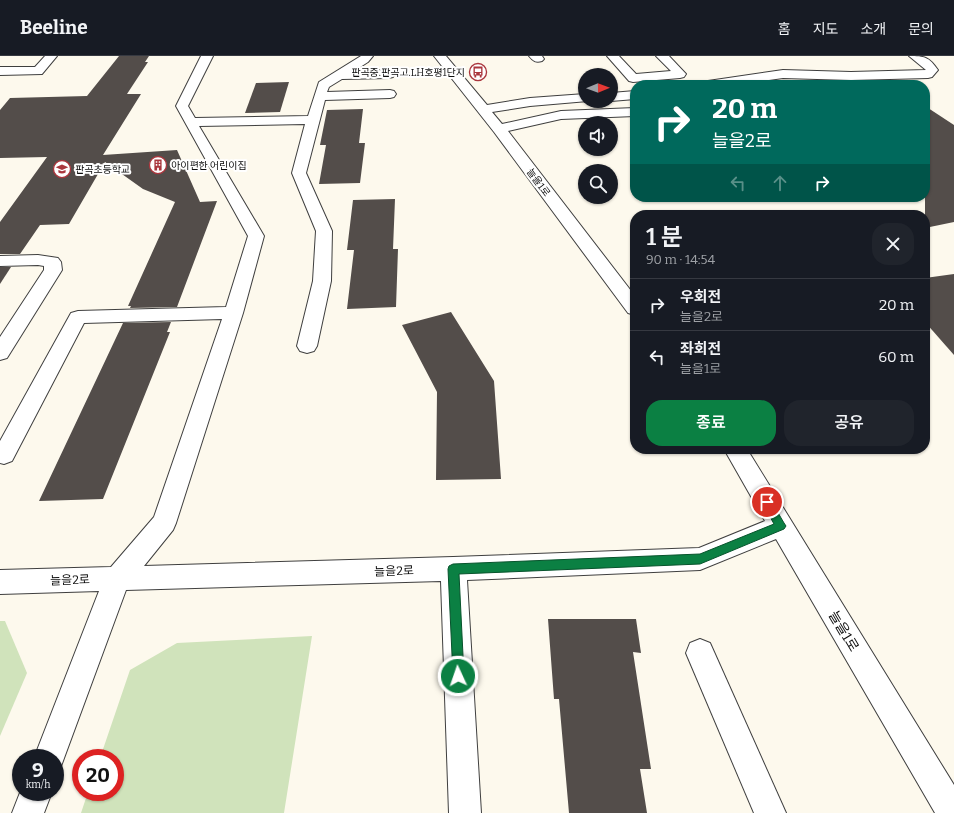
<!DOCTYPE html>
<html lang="ko">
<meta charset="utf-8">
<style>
:root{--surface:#171b24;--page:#20242c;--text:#f1f3f6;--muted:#9ea1a6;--line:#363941;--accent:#0b8043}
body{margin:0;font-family:Bitter,"Noto Sans KR",serif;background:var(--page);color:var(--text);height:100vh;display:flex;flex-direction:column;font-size:15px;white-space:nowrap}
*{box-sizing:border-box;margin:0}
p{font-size:13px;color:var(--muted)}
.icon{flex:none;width:22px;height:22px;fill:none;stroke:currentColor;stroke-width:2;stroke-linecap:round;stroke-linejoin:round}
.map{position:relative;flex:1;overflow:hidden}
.panel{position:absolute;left:630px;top:154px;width:300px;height:244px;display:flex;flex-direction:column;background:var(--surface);border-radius:16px;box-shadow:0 1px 3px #0004}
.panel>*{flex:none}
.top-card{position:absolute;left:630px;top:24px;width:300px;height:122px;border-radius:16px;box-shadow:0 1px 3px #0004;background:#00695c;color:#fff;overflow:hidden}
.needle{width:26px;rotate:89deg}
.controls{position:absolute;left:578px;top:12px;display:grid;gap:8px}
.controls a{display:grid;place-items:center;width:40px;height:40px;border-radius:50%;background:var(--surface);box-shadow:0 1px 3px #0004;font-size:20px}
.speed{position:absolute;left:12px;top:693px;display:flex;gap:8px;font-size:20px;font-weight:700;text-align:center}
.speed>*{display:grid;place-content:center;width:52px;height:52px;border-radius:50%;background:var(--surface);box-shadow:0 1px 3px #0004;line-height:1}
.speed small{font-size:10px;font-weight:400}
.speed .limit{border:6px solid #d22;background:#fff;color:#111}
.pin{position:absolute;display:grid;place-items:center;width:34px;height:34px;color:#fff;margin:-17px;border:2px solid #fff;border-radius:50%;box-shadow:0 1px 4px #0007}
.me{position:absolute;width:44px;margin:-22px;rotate:357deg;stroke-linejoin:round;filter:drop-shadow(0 0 3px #0008)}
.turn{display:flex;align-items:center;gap:14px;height:84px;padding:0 16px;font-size:18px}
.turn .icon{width:52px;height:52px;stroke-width:2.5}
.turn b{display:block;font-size:28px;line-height:34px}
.lanes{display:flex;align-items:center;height:38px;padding:0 16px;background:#0003;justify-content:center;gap:20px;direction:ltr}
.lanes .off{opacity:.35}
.round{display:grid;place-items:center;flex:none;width:42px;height:42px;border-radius:16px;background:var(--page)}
.overview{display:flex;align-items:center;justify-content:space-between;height:68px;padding:0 16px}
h1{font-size:24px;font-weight:600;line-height:30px}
.button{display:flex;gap:8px;margin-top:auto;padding:8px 16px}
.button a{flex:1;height:46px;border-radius:16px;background:var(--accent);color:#fff;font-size:16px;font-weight:600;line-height:46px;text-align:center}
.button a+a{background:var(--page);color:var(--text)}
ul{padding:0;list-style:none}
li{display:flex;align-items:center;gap:12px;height:52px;padding:0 16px;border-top:1px solid var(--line)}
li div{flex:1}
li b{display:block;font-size:15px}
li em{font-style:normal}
header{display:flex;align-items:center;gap:24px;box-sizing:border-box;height:56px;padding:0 20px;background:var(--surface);border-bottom:1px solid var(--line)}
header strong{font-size:19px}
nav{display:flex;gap:22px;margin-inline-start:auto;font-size:14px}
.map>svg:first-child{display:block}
</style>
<header>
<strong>Beeline</strong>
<nav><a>홈</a><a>지도</a><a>소개</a><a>문의</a></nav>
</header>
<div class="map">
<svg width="954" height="757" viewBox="0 0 954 757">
<rect width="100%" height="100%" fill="#fdf9ed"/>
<g fill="#d0e3bb">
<polygon points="0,565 5,565 27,617 0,680"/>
<polygon points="312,580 284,757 81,757 88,736 115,736 115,702 100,702 130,614 177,587"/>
</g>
<g fill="#534d4a">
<polygon points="119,0 149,0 145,6 148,6 127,38 141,38 103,99 177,94 200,146 217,145 177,251 130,252 131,250 128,250 175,146 143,133 105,106 69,168 40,169 20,198 0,198 0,166 47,101 0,102 0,54 10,42 87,40"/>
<polygon points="289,26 280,56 245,57 256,27"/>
<polygon points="925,50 954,69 954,166 925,172"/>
<polygon points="363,53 359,87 365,87 360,127 319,128 326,89 320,89 327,54"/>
<polygon points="395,143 393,193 398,193 396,251 347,253 354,194 347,194 353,144"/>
<polygon points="0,211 11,211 0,228"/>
<polygon points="954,218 954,299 925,266 925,222"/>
<polygon points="451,256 494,325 501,423 436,424 437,336 402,269"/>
<polygon points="171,266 167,276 170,276 103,443 39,445 123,267"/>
<polygon points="548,563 636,563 641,597 633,596 651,713 640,713 647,757 569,757 559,643 554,643"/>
</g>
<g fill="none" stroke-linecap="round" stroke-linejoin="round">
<g stroke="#3f3f3f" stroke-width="2">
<g id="minor">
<polygon points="45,0 57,0 42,18 0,19 0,11 35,11"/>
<polygon points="201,0 213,0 188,50 195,62 308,60 319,26 361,0 373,0 368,6 354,15 389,14 393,15 395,18 393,21 389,22 342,23 329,31 327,36 390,34 394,35 396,38 394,41 390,42 325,44 306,117 332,175 331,225 317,290 314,295 307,297 300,295 297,290 313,225 316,175 292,117 305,68 199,70 264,180 243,257 176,467 173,474 144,510 453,501 699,492 765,465 724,393 747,393 954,729 954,757 935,757 776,483 700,514 467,524 481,757 449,757 441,525 126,534 60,713 55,715 55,702 34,702 99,535 0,538 0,514 111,511 154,461 222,263 84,267 12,405 4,408 0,407 0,385 71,257 78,255 226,251 248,180 176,50"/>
<polygon points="434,0 446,0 487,49 530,42 585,38 585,45 588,45 530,50 492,56 502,68 561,55 635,52 635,60 561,63 508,75 635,240 635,259 628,257 494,76"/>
<path d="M529 0H542L544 3 542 5C536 7 533 5 529 0Z"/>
<polygon points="607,0 619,0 636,18 671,15 656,0 669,0 686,18 684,21 680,22 633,26 629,25"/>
<path d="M909 0C925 0 929 1 938 14L932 21 928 22 851 24 783 22 733 29H702L704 26 708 25 783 14 851 16 926 14Z"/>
<polygon points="635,35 635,43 611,45 611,37"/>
<polygon points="38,199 58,202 61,206 62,214 7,302 0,304 0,281 44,214 44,210 38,209 0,210 0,200"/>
<polygon points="700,583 710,587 786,757 754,757 686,597 690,587"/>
<polygon points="21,734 21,736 52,736 44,757 12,757"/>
</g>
</g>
<use href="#minor" fill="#fff" fill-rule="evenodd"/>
</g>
<polygon fill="#0b8043" stroke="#07532c" points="767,442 770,443 784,467 786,470 784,473 700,508 459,518 464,620 463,624 458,626 454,624 453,620 448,513 449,510 453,508 700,498 774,468 762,446 764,443"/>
<defs>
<g id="bus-ring" transform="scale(0.9)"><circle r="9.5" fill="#fff" stroke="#aa363d" stroke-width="1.5"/><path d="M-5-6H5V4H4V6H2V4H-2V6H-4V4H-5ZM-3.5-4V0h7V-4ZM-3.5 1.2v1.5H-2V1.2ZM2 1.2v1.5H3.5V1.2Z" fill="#aa363d"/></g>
<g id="building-ring" transform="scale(0.9)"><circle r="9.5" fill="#fff" stroke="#aa363d" stroke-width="1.5"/><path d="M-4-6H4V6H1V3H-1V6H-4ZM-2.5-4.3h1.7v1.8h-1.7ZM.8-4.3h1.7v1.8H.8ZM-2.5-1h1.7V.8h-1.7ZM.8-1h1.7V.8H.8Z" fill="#aa363d"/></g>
<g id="school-ring" transform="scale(0.9)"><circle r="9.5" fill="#fff" stroke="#aa363d" stroke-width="1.5"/><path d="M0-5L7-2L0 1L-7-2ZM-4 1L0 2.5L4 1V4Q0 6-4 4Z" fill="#aa363d"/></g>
</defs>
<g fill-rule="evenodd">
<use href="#bus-ring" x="478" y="16"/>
<use href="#building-ring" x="158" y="109"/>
<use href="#school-ring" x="62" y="113"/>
</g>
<g text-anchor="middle" stroke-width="4" stroke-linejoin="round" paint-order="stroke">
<g font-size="10" fill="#0c0c0c" stroke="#fff" text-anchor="start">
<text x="465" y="20" text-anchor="end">판곡중.판곡고.LH호평1단지</text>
<text x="171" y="113">아이편한 어린이집</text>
<text x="75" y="117">판곡초등학교</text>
</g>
<g font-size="10" fill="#0c0c0c" stroke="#fff">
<text transform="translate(539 126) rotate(53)" y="4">늘을1로</text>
</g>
<g font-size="12" fill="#0c0c0c" stroke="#fff">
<text transform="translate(394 515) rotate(-2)" y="4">늘을2로</text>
<text transform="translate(70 524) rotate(-2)" y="4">늘을2로</text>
</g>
<g font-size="14" fill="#0c0c0c" stroke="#fff">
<text transform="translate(844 575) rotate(59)" y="5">늘을1로</text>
</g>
</g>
</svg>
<div class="controls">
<a><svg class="needle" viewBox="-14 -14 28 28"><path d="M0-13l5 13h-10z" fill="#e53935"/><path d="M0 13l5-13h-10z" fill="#9ea1a6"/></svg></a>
<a><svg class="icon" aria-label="sound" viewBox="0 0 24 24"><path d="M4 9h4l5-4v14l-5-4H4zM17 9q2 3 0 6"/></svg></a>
<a><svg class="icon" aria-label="search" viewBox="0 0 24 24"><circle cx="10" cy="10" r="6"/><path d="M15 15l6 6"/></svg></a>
</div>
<div class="speed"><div>9<small>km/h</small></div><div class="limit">20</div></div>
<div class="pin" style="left:767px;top:446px;background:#d93025"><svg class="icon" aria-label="arrive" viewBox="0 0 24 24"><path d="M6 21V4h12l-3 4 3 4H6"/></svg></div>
<svg class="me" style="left:458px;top:620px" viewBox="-20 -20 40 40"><circle r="17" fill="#0b8043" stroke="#fff" stroke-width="3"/><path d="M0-11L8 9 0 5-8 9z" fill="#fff"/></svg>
<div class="top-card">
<div class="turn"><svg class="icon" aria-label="right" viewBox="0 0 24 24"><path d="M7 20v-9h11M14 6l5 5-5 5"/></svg><div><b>20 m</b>늘을2로</div></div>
<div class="lanes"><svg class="icon off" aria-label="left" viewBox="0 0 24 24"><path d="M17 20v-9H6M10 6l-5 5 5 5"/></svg><svg class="icon off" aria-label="ahead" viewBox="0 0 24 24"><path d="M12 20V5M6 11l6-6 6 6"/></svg><svg class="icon" aria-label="right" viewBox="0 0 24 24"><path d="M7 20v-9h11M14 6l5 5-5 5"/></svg></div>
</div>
<section class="panel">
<div class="overview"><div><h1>1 분</h1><p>90 m · 14:54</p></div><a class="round"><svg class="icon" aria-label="close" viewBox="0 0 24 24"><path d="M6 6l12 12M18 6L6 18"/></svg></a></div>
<ul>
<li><svg class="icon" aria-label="right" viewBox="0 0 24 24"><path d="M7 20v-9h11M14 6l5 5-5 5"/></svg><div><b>우회전</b><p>늘을2로</p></div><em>20 m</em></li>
<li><svg class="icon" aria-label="left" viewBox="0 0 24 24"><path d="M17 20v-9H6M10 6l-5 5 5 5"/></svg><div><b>좌회전</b><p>늘을1로</p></div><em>60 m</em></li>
</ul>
<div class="button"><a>종료</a><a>공유</a></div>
</section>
</div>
